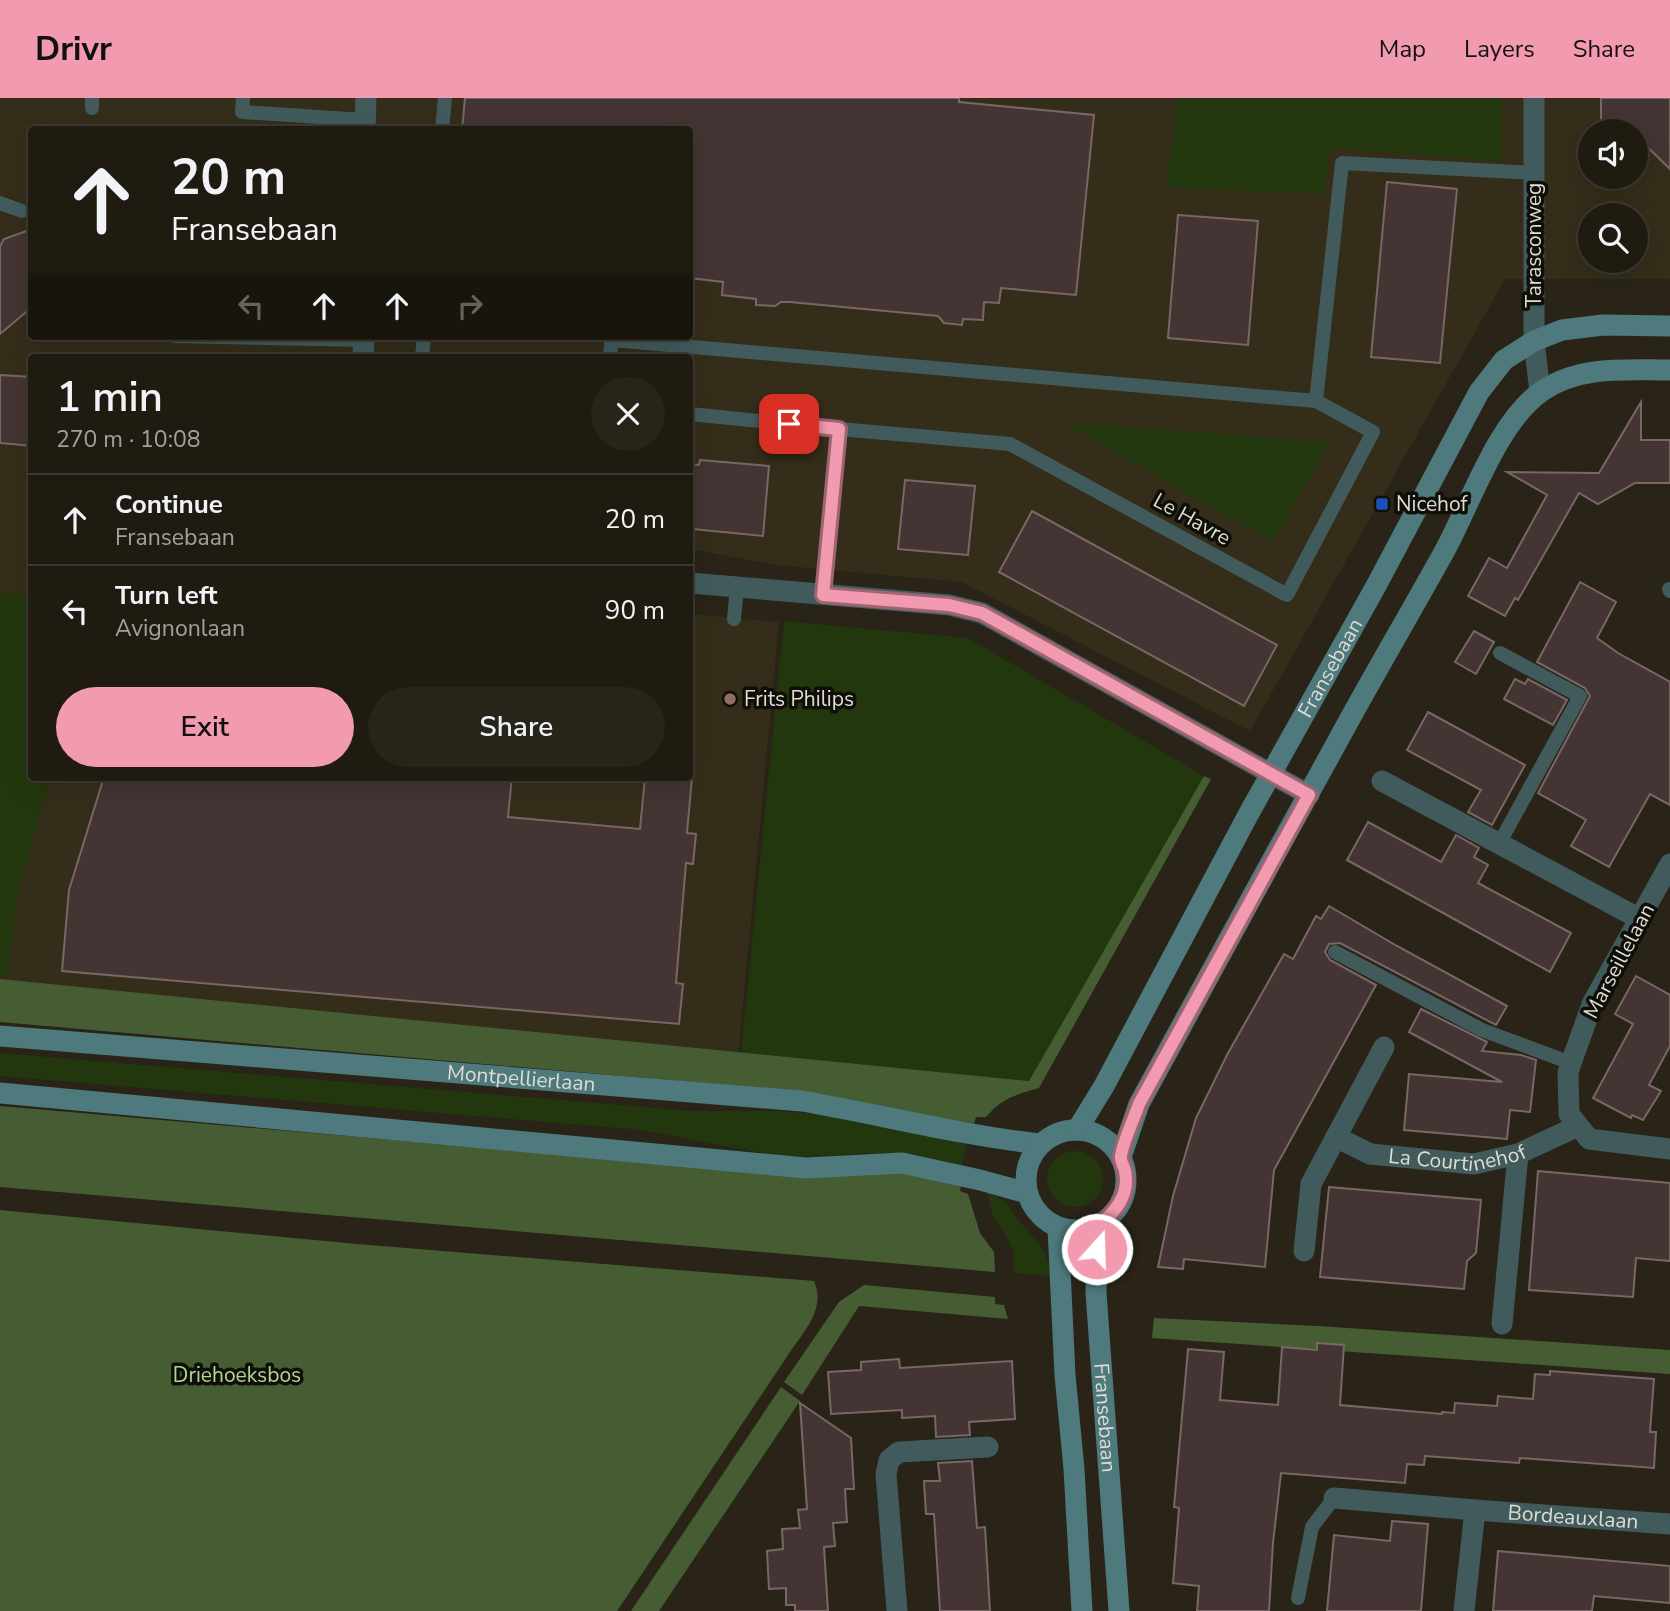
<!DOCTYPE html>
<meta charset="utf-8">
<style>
:root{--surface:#1f1b11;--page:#27241a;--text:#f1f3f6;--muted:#a1a19f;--line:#3c3931;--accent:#f29aaf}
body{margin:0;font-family:"Nunito Sans",sans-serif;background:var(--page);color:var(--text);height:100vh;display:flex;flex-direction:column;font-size:26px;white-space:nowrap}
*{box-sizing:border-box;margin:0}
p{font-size:23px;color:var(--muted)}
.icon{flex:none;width:38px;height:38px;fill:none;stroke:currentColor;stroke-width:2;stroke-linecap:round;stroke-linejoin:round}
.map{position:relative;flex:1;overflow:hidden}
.side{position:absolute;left:28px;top:256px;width:665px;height:427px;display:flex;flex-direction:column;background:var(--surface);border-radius:7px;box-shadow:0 7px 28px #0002,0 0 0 2px var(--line)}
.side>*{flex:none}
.top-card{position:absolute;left:28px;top:28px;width:665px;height:214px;border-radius:7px;box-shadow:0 7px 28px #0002,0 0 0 2px var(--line);background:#1f1b11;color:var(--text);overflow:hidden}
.tools{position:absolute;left:1578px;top:21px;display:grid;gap:14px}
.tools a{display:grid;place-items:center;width:70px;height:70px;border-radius:50%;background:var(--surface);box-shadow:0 7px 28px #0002,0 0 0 2px var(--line);font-size:35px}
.pin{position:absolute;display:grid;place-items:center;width:60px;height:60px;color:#fff;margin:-30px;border-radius:14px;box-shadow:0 4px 10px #0006}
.me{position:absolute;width:77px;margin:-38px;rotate:20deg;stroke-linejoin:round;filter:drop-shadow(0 0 5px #0008)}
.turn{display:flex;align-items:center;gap:24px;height:147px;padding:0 28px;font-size:32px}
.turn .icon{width:91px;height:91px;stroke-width:2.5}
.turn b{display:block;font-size:49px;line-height:60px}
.lanes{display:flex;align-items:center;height:66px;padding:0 28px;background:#0003;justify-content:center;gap:35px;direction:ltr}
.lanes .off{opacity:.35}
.round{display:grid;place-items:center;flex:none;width:74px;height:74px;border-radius:37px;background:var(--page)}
.head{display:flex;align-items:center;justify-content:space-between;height:119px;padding:0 28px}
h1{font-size:42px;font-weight:600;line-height:52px}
.action{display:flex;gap:14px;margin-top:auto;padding:14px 28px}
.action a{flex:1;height:80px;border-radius:42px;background:var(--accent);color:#111;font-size:28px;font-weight:600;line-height:80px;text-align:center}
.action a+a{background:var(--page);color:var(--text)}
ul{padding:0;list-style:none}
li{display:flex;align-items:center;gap:21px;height:91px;padding:0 28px;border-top:2px solid var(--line)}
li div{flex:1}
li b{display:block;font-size:26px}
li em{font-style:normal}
header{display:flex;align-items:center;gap:42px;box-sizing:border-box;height:98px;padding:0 35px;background:var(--accent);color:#111}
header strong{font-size:33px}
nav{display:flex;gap:38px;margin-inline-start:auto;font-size:24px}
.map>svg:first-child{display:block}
</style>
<header>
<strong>Drivr</strong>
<nav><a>Map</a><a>Layers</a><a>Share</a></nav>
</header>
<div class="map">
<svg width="1670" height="1513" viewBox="0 0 1670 1513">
<rect width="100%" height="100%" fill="#292417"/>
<path fill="#342d1a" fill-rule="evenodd" d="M0 0H1670V181H1505L1250 633 962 484 776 467 690 451V259H32V679H690V516L779 524 738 960 0 898ZM32 32H690V238H32ZM1591 33H1636V79H1591ZM1591 117H1636V163H1591Z"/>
<g fill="#22370e">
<polygon points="1177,0 1502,0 1502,63 1330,50 1323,96 1167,89"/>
<polygon points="1062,324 1330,344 1273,444"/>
<polygon points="0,495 31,498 32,679 50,679 17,800 8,878 0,878"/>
<polygon points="784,523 968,540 1204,678 1029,983 741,955"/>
<path d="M0 955 692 1013H774L822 1016 967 1046 961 1068C937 1061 913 1056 887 1055 851 1054 815 1061 779 1057 729 1051 680 1037 630 1031L0 978Z"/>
<circle cx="1075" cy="1081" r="28"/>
<path d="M987 1094C1003 1099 1010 1110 1019 1122 1035 1145 1047 1147 1051 1178L1014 1175V1156L1009 1143 993 1119Z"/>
</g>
<g fill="#465d33">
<path d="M1204 678 1211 681 1039 990C1015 997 1002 1000 986 1019H976L974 1026 807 994 0 924V881L1029 983Z"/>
<polygon points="0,1008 763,1074 913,1075 961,1086 960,1093 968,1096 980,1135 994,1154 995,1174 0,1089"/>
<path d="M0 1112 357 1146 814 1183C826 1210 805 1232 790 1254L617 1513H0Z"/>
<polygon points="864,1187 995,1199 995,1206 1004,1207 1008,1221 859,1208 802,1297 784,1284 839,1204"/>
<polygon points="1154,1220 1318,1228 1670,1252 1670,1276 1152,1240"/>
<polygon points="781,1289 800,1303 659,1513 631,1513"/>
</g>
<g fill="#443433" stroke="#796765" stroke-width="2">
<polygon points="465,0 959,0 959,4 1094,17 1076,197 1001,190 999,205 984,204 983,222 963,221 962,227 944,225 938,218 790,204 781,204 775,208 756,207 756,201 722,197 723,184 690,180 690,32 462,32"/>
<polygon points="1601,0 1670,0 1670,71 1636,38 1636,33 1601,33"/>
<polygon points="1387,84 1457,91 1440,265 1371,259"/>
<polygon points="1178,117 1258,123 1248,247 1168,240"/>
<polygon points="32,131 32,209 0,236 0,148 4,141"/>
<polygon points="0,277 32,279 32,348 0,345"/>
<polygon points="1641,304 1641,342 1670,342 1670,385 1635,385 1598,406 1579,395 1518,502 1515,500 1505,518 1468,498 1489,460 1507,470 1547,397 1507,374 1599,375"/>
<polygon points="700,362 769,368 763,438 693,431 693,427 690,426 690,366 699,367"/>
<polygon points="905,382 975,388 968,457 898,451"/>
<polygon points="1032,413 1277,547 1244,608 999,474"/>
<polygon points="1580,484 1616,504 1597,540 1618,555 1670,584 1670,707 1650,696 1609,769 1571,748 1586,722 1538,695 1590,598 1585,590 1537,564"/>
<polygon points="1474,533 1494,544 1476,576 1455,564"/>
<polygon points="1515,581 1525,586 1528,581 1567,602 1553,627 1504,601"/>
<polygon points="1428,614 1525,667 1492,727 1468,714 1481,692 1407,652"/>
<polygon points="104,679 512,679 508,719 640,731 645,679 692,679 687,735 696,736 693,766 686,765 676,885 683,886 679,926 62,873 69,792"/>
<polygon points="1368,724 1441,764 1456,737 1479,750 1474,759 1488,767 1478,785 1571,835 1550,874 1347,762"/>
<polygon points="1329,808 1397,848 1507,908 1496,927 1340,845 1329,846 1325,854 1330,862 1376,887 1274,1072 1265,1169 1184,1161 1183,1171 1158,1169 1173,1098 1196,1020 1227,957 1284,856 1293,861 1316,818 1321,821"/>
<polygon points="1636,878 1670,897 1670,948 1649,987 1661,993 1643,1022 1632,1017 1631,1020 1593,1000 1633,926 1615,916"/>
<polygon points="1421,911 1487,944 1482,953 1521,957 1536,962 1530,1014 1510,1012 1507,1041 1404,1032 1409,976 1502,984 1409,934"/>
<polygon points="1538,1073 1670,1085 1670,1163 1636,1160 1633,1199 1529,1192"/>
<polygon points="1329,1089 1481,1102 1476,1155 1467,1163 1464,1191 1320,1179"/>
<polygon points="1317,1245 1344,1247 1340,1307 1442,1316 1442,1314 1454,1315 1455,1305 1497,1308 1498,1298 1533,1301 1535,1276 1550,1277 1550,1273 1654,1281 1650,1334 1656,1334 1654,1370 1520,1360 1519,1365 1425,1358 1424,1367 1407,1366 1405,1385 1281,1375 1273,1445 1269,1513 1197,1513 1199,1488 1173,1485 1179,1410 1174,1409 1188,1251 1224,1254 1220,1302 1278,1307 1282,1249 1317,1252"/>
<polygon points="899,1261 900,1270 1012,1263 1015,1321 969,1324 970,1337 936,1339 935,1318 902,1320 902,1312 831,1316 828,1274 861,1272 861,1264"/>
<polygon points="800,1305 851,1340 854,1391 845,1391 847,1424 833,1425 835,1448 824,1449 828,1513 795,1513 795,1507 786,1507 786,1490 769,1491 767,1453 783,1451 782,1431 800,1430 798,1412 807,1411"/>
<polygon points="972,1363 977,1430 985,1429 990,1513 940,1513 934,1416 926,1416 924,1383 940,1383 938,1365"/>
<polygon points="1392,1423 1428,1426 1421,1513 1327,1513 1334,1437 1390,1443"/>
<polygon points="1498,1453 1670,1468 1670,1505 1594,1498 1592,1513 1493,1513"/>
</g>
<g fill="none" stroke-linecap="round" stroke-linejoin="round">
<g stroke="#415b5d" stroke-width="14">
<polyline points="243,0 242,14 365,22"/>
<polyline points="92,10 92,0"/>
<polyline points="442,32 445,0"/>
<polyline points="0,105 22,113"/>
<polyline points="175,238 364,242"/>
<polyline points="612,242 1316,303 1373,334 1287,497 1010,346 839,331"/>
<polyline points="422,259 424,238"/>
<polyline points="610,259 612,238"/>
<polyline points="1316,303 1342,65 1534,75"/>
<polyline points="690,316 839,331 823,497"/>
<polyline points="1669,491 1670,493"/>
<polyline points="734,521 737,489"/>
<polyline points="1499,746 1580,598 1500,555"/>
<polyline points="1335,854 1482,932 1571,965"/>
<polyline points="1298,1500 1312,1429 1334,1400"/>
</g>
<g stroke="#415b5d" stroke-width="21">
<polyline points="1534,0 1534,243 1540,294"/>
<polyline points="365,32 366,0"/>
<polyline points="363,259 364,238"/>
<polyline points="690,485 949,507 982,515 1309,697"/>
<polyline points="1382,683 1640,821"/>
<polyline points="1670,766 1593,904 1571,965 1568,975 1569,1016 1589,1041 1670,1051"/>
<path id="s1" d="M1336 1039 1370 1056 1474 1066 1518 1056 1578 1028"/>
<polyline points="1304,1153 1311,1086 1384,949"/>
<polyline points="1502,1226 1518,1056"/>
<polyline points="1334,1400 1475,1412"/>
<polyline points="897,1513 886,1376 889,1362 899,1354 988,1349"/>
<path id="s2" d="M1464 1513 1475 1412 1670 1426"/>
</g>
<g stroke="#4e797d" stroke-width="21">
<path id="s3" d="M0 938 802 1003C882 1017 960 1037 1040 1046"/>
<polyline points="0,995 806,1070 902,1065 980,1082 1027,1095"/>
<circle cx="1076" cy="1082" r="50"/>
<path id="s4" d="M1077 1032 1104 988 1248 717 1376 488 1479 294 1504 262 1534 243 1562 232 1603 227 1670 228"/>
<path d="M1121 1059 1139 1006C1204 887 1269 767 1335 648 1370 583 1408 519 1444 454 1470 407 1497 324 1542 293 1580 267 1626 272 1670 272"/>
<path id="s5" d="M1097 1128 1096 1195 1119 1513"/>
<polyline points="1058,1130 1065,1277 1074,1371 1082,1513"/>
</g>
</g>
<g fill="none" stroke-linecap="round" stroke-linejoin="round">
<g stroke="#9d6472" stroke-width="18">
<path id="route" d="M789 326 839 331 823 497 949 507 982 515 1309 697 1139 1006C1134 1021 1123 1043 1121 1058 1120 1063 1124 1068 1125 1073 1130 1097 1115 1115 1097 1128V1151"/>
</g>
<use href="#route" stroke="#f29aaf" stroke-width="12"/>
</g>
<rect fill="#1a4fb4" stroke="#100e08" stroke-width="2.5" x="1375" y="399" width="14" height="14" rx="3.5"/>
<circle fill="#8d6e63" stroke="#100e08" stroke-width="2.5" cx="730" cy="601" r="7"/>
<g text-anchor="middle" stroke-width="7" stroke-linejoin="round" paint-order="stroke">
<g font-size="21" fill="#dfdcd4" stroke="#100e08">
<text transform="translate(1534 147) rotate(-90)" y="7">Tarasconweg</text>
<text transform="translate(1192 421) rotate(29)" y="7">Le Havre</text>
<text dy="7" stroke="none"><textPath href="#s4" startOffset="527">Fransebaan</textPath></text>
<text transform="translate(1619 863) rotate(-62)" y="7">Marseillelaan</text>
<text dy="7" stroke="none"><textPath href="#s3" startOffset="523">Montpellierlaan</textPath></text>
<text dy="7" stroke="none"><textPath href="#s1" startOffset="126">La Courtinehof</textPath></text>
<text dy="7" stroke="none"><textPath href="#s5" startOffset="192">Fransebaan</textPath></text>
<text dy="7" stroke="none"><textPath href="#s2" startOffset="200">Bordeauxlaan</textPath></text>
</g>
<g font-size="21" fill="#dfdcd4" stroke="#100e08" text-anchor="start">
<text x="1396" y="413">Nicehof</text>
<text x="744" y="608">Frits Philips</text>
</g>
<g font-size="21" fill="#afd692" stroke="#100e08">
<text x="237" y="1284">Driehoeksbos</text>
</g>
</g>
</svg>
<div class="tools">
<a><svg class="icon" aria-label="sound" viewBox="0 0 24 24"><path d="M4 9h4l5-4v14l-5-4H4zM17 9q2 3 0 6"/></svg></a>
<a><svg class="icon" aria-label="search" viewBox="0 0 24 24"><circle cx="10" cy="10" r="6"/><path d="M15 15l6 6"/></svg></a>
</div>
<div class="pin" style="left:789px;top:326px;background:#d93025"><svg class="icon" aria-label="arrive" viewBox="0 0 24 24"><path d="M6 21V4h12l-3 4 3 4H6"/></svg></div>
<svg class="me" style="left:1097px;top:1151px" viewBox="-20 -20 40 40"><circle r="17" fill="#f29aaf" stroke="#fff" stroke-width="3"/><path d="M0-11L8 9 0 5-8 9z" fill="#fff"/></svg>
<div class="top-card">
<div class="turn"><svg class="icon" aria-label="ahead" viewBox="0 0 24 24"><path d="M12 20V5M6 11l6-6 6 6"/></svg><div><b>20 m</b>Fransebaan</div></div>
<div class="lanes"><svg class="icon off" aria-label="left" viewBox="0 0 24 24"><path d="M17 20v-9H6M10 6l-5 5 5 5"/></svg><svg class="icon" aria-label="ahead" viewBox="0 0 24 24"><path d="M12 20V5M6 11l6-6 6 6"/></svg><svg class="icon" aria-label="ahead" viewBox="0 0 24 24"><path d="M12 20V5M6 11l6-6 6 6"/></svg><svg class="icon off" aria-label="right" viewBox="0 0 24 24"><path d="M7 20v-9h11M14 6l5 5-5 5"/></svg></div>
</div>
<section class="side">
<div class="head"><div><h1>1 min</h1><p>270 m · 10:08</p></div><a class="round"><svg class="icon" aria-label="close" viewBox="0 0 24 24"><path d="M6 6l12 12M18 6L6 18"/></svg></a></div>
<ul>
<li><svg class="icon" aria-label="ahead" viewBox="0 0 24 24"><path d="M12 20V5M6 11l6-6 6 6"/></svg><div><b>Continue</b><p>Fransebaan</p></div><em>20 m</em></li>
<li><svg class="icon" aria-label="left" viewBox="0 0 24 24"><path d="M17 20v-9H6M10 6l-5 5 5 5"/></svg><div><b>Turn left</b><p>Avignonlaan</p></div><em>90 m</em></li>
</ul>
<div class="action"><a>Exit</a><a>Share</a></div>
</section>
</div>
